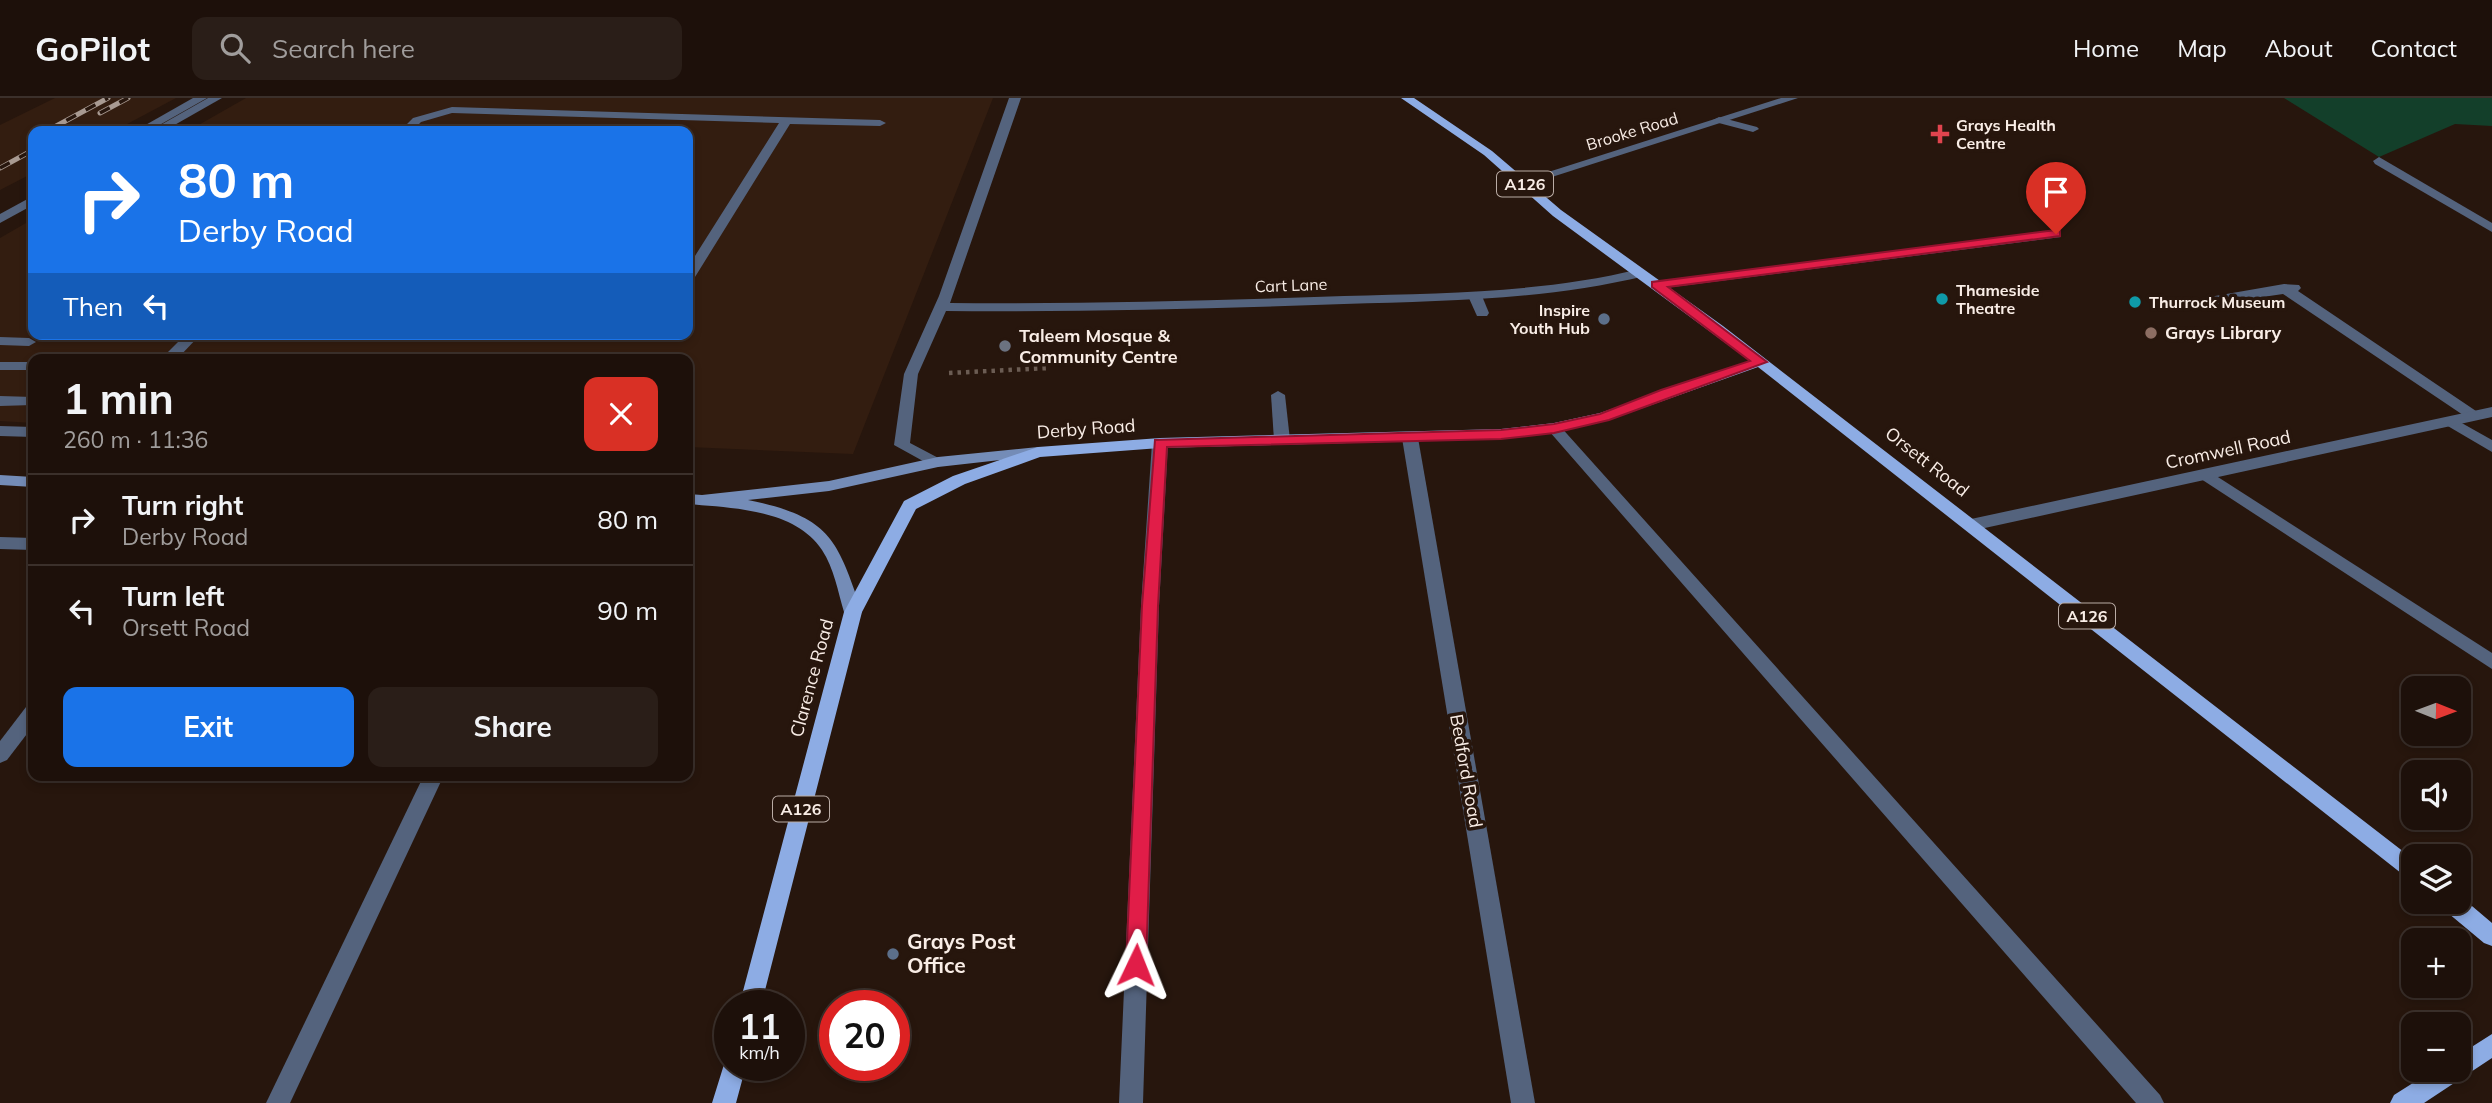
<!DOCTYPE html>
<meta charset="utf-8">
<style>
:root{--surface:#1d100a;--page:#2a1e18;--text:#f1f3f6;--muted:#a09d9c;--line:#3b302b;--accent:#1a73e8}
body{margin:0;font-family:Mulish,sans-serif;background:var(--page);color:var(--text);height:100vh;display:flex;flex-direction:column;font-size:26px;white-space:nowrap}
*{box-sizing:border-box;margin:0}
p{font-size:23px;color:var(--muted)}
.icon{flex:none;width:38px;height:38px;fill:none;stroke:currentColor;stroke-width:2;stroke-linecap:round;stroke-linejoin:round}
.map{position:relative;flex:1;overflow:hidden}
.details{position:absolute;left:28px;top:256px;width:665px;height:427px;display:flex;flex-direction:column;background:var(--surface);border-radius:14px;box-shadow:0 4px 10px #0003,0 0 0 2px var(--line)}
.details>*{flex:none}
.top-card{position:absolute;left:28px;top:28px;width:665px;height:214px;border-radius:14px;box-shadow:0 4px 10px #0003,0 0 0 2px var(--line);background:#1a73e8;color:#fff;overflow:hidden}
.needle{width:46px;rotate:91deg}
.tools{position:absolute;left:2401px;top:578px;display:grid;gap:14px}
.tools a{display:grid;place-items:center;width:70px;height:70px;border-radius:14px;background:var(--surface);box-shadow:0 4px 10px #0003,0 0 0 2px var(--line);font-size:35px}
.speed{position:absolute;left:714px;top:892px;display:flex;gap:14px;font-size:35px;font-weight:700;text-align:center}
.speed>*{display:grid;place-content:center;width:91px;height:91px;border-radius:50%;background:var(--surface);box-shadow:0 4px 10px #0003,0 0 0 2px var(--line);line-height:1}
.speed small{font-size:18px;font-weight:400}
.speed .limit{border:10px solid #d22;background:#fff;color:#111}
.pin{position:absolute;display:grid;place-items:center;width:60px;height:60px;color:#fff;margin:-72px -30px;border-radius:50% 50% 50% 0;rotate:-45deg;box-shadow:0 0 7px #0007}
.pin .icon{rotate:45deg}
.me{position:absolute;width:77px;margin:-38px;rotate:2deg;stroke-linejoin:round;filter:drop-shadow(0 0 5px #0008)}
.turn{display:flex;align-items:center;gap:24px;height:147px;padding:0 35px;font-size:32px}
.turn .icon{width:91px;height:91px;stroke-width:2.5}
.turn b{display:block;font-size:49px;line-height:60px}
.then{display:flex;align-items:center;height:66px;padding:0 35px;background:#0003;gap:14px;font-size:26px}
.round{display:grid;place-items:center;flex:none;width:74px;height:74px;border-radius:14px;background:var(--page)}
.head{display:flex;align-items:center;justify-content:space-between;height:119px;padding:0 35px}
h1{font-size:42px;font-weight:700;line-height:52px}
.button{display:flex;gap:14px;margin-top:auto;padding:14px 35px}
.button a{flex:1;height:80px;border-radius:14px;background:var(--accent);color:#fff;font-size:28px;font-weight:700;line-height:80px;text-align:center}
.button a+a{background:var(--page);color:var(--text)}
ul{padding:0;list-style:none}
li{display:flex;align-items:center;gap:21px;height:91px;padding:0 35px;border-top:2px solid var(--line)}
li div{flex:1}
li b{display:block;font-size:26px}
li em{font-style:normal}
header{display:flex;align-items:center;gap:42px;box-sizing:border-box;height:98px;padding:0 35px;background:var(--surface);border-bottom:2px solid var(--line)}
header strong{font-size:33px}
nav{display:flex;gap:38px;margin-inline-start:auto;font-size:24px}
.search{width:490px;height:63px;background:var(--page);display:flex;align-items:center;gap:18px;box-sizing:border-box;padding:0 24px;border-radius:14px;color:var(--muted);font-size:26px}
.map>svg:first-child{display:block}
</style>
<header>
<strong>GoPilot</strong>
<div class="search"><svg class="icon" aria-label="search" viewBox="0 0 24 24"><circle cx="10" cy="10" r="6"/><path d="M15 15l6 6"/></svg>Search here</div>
<nav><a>Home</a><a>Map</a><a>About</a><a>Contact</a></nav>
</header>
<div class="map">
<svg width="2492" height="1005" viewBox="0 0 2492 1005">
<rect width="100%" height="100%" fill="#27160d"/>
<g fill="#331d10">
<polygon points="55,0 176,0 114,33 33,33 33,75 0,92 0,27"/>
<polygon points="246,0 993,0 853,356 688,349 688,261 33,261 33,325 0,323 0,140 33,121 33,236 688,236 688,33 188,33"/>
</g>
<polygon fill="#133f2a" points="2284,0 2492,0 2492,28 2455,26 2379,59"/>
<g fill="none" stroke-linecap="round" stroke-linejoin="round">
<polyline stroke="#6b5c53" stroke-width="4.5" stroke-dasharray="3.5 5" stroke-linecap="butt" points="949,275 1049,270"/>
<g fill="#54637d" fill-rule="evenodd">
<polygon points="193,0 207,0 149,33 135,33"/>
<polygon points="452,9 880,22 886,25 880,28 790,26 695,179 688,183 688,169 779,25 452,15 421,24 412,33 400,33 413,20"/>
<polygon points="1719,19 1757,29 1759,31 1753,34 1715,24 1713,22"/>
<polygon points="2379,59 2492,125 2492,134 2375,66 2373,63"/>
<polygon points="2056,132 2061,133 2061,139 1657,191 1650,187 1657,183"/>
<polygon points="2284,186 2299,187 2301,190 2298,193 2479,315 2482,318 2479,321 2469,321 2283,196 2215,206 2208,202 2215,198"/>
<polygon points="1475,194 1482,198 1489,215 1487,218 1477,218 1468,198"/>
<polygon points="186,236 201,236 177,261 161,261"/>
<polygon points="0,239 29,240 36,244 29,248 0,247"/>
<rect x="0" y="264" width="33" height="8"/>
<polygon points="1278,293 1285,297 1290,342 1282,347 1274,342 1271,297"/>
<polygon points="0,298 33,299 33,307 0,308"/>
<polygon points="2451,319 2492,342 2492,354 2446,327 2443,324"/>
<polygon points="1554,325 1559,327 2160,997 2164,1005 2136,1005 1549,333 1546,330"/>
<polygon points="1160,340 1168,345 1159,508 1143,1005 1119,1005 1141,508 1152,345"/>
<polygon points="2207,372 2492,555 2492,571 2201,381 2199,377"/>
<polygon points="424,677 444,677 290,1005 266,1005"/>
</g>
<g fill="#54637d" fill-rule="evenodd">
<polygon points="208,0 222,0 164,33 150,33"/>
<path d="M1009 0H1021L950 205C1081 206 1212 203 1344 198 1444 195 1542 195 1640 171L1647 175 1645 178C1545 202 1446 203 1344 206 1212 211 1079 214 946 213L918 276 910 345 946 364 938 369 932 368 894 347 904 276 939 198Z"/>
<polygon points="1781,0 1798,0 1527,87 1517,84"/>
<polygon points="33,98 33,107 0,125 0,116"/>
<polygon points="2492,309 2492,319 1971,433 1963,427 1971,421"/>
<polygon points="0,328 33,329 33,339 0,338"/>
<polygon points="1410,335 1418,340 1535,1005 1511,1005 1402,340"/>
<polygon points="0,439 33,440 33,452 0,451"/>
<polygon points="33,607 33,628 7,662 0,665 0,643 26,609"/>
</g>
<g fill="#748cb7" fill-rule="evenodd">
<path d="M1038 349 1044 351 1046 354 1044 357 938 369 829 393 748 402C830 419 837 440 862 514L859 518H847L844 514C838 494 834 470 822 452 795 411 732 410 688 406V396L702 397 829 383 938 359Z"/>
<polygon points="0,377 33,379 33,389 0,387"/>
</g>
<g fill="#8dace4" fill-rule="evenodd">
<polygon points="1401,0 1414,0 1492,53 1561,112 1723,228 2413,761 2413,782 2406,779 1758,269 1609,322 1554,335 1501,341 1160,350 1040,359 965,386 916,411 862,514 761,908 739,908 844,514 904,403 953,378 1038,349 1160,340 1501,331 1554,325 1600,315 1750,263 1553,118 1484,57"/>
<polygon points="2459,797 2492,825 2492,848 2484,845 2442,810 2439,803 2459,803"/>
<polygon points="2492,936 2492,960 2424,1005 2390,1005 2394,997 2435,971 2459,971 2459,957"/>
<polygon points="730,959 730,968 746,968 736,1005 712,1005 726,960"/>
</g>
<g stroke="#a89a92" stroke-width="5">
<g id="rail">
<polyline points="100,15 128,0"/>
<polyline points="47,33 108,0"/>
<polyline points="0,70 33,52"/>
</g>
</g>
<use href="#rail" stroke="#27160d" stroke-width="3.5" stroke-dasharray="11" stroke-linecap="butt"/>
</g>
<polygon fill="#e11d48" stroke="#92132f" stroke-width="2" points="2056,132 2060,133 2060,138 1668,189 1767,264 1609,322 1554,335 1501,341 1167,349 1158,508 1146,867 1143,873 1136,876 1129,873 1126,867 1142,508 1155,342 1501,332 1554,326 1600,316 1661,292 1750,263 1652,189 1652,184"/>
<path fill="#e0444e" stroke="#27160d" stroke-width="2.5" d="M1936.5 25.5h7v7h7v7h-7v7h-7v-7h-7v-7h7z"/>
<g fill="#0f9aa8" stroke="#27160d" stroke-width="2.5">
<circle cx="1942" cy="201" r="7"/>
<circle cx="2135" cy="204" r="7"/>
</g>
<g fill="#5c6f8a" stroke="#27160d" stroke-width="2.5">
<circle cx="1604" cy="221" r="7"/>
<circle cx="893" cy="856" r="7"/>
</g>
<circle fill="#8d6e63" stroke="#27160d" stroke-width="2.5" cx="2151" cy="235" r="7"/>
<circle fill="#6b7280" stroke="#27160d" stroke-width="2.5" cx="1005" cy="248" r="7"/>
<g text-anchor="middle" stroke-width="7" stroke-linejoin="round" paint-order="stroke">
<g font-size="16" font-weight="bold" fill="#f9ede6" stroke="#27160d" text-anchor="start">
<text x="1956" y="33">Grays Health<tspan x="1956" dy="18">Centre</tspan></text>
<text x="1956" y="198">Thameside<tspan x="1956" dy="18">Theatre</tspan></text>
<text x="2149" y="210">Thurrock Museum</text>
<text x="1590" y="218" text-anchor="end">Inspire<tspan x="1590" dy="18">Youth Hub</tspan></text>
</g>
<g font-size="16" fill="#f9ede6" stroke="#27160d">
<text transform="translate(1632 33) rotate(-17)" y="6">Brooke Road</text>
<text transform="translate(1291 187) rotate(-2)" y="6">Cart Lane</text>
</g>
<g fill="#27160d" stroke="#baaca5" stroke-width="2">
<rect x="1497" y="73.5" width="56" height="25" rx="5"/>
<rect x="2059" y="505.5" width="56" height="25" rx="5"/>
<rect x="773" y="698.5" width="56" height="25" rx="5"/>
</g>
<g font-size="16" font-weight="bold" fill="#f9ede6">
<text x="1525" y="92">A126</text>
<text x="2087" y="524">A126</text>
<text x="801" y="717">A126</text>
</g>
<g font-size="18" font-weight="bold" fill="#f9ede6" stroke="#27160d" text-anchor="start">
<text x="2165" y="241">Grays Library</text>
<text x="1019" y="244">Taleem Mosque &amp;<tspan x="1019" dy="21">Community Centre</tspan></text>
</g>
<g font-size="18" fill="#f9ede6" stroke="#27160d">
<text transform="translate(1086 331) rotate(-4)" y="6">Derby Road</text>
<text transform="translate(2228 352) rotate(-12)" y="6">Cromwell Road</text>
<text transform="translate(1927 364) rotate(38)" y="6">Orsett Road</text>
<text transform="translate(812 580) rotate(-75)" y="6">Clarence Road</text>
<text transform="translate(1466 673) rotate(80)" y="6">Bedford Road</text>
</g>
<g font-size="21" font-weight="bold" fill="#f9ede6" stroke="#27160d" text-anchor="start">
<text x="907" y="851">Grays Post<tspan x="907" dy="24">Office</tspan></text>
</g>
</g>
</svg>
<div class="tools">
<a><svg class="needle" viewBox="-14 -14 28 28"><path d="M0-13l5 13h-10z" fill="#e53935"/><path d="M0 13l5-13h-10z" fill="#a09d9c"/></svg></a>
<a><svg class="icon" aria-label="sound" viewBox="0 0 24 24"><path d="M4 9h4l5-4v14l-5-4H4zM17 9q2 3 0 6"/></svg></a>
<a><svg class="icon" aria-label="layers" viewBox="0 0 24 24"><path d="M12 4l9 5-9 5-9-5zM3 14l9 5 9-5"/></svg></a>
<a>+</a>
<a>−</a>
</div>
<div class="speed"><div>11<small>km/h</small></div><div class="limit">20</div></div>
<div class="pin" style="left:2056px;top:136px;background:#d93025"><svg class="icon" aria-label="arrive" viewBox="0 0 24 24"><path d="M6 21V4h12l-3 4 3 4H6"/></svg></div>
<svg class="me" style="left:1136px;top:867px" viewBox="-20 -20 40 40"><path d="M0-17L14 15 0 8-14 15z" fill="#e11d48" stroke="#fff" stroke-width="4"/></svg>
<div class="top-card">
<div class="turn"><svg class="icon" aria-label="right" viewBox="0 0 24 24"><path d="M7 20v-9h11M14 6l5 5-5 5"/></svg><div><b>80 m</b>Derby Road</div></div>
<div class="then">Then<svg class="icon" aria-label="left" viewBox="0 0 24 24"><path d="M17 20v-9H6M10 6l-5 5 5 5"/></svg></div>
</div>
<section class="details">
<div class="head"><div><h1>1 min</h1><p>260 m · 11:36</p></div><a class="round" style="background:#d93025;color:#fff"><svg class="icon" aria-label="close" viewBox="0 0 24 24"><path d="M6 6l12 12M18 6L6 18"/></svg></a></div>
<ul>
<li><svg class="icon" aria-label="right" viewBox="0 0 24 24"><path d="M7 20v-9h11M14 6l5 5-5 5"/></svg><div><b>Turn right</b><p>Derby Road</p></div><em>80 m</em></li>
<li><svg class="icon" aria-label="left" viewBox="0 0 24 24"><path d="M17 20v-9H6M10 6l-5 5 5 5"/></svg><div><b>Turn left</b><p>Orsett Road</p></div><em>90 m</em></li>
</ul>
<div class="button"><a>Exit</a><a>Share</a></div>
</section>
</div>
